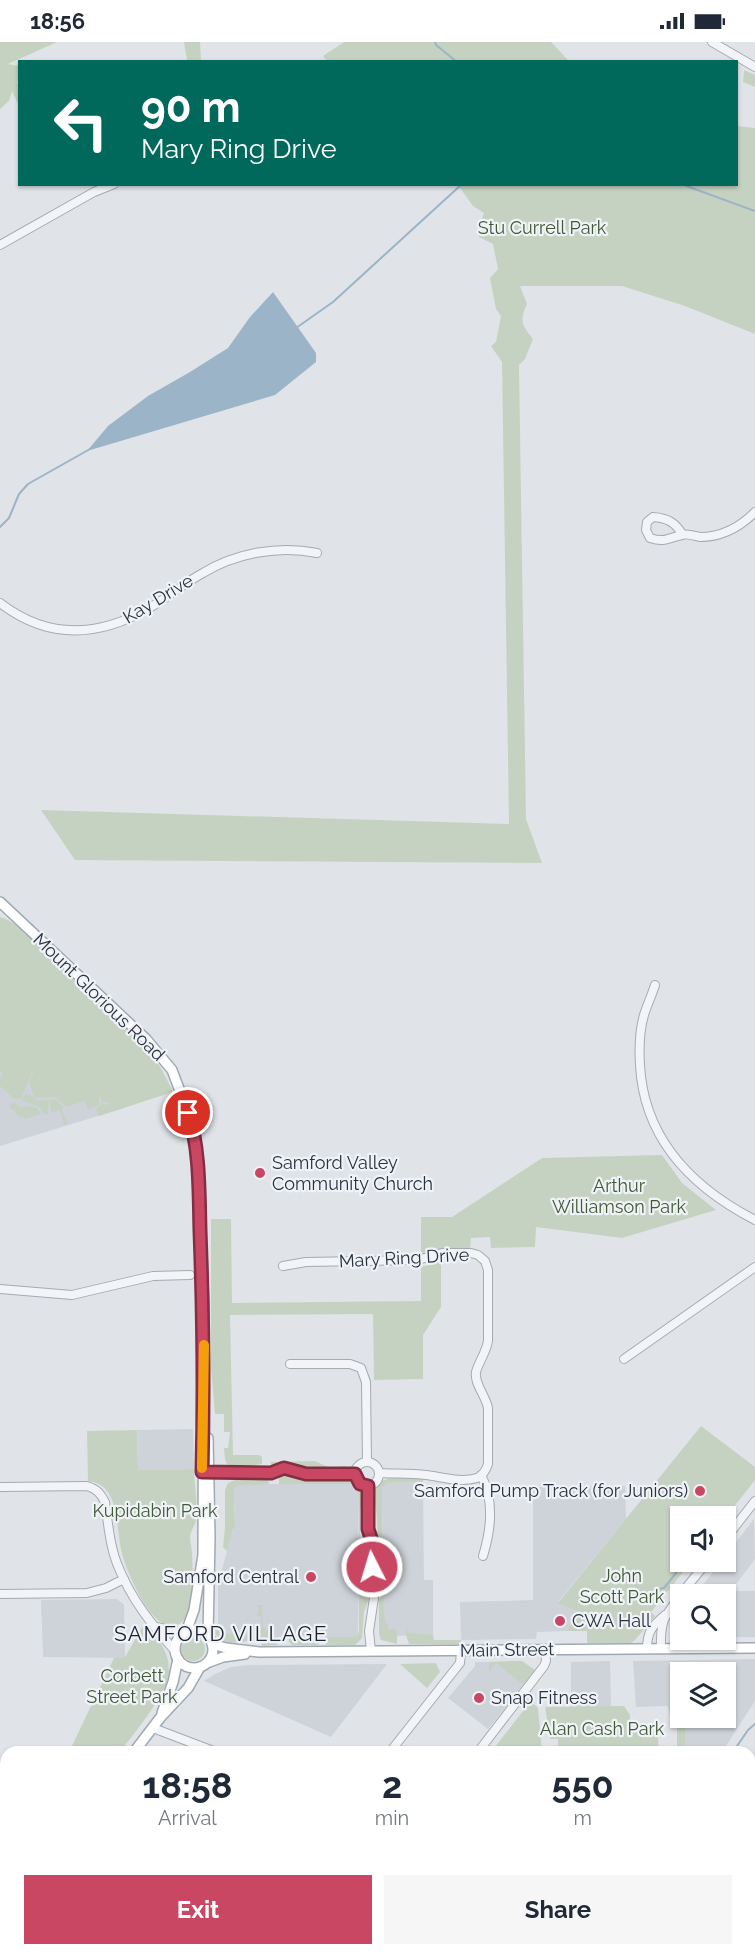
<!DOCTYPE html>
<style>
:root{--surface:#fff;--page:#f6f6f7;--text:#1f2937;--muted:#747a83;--accent:#ca4764}
body{margin:0;font-family:Raleway,sans-serif;background:var(--page);color:var(--text);height:100vh;display:flex;flex-direction:column;font-size:22px;white-space:nowrap}
*{box-sizing:border-box;margin:0}
p{font-size:20px;color:var(--muted)}
.icon{flex:none;width:33px;height:33px;fill:none;stroke:currentColor;stroke-width:2;stroke-linecap:round;stroke-linejoin:round}
.map{position:relative;flex:1;overflow:hidden}
.side{position:absolute;left:0px;top:1704px;width:756px;height:210px;display:flex;flex-direction:column;background:var(--surface);border-radius:18px 18px 0 0;box-shadow:0 2px 4px #0004}
.side>*{flex:none}
.guide{position:absolute;left:18px;top:18px;width:720px;height:126px;border-radius:0px;box-shadow:0 2px 4px #0004;background:#00695c;color:#fff;overflow:hidden}
.controls{position:absolute;left:670px;top:1464px;display:grid;gap:12px}
.controls a{display:grid;place-items:center;width:66px;height:66px;border-radius:0px;background:var(--surface);box-shadow:0 2px 4px #0004;font-size:30px}
.pin{position:absolute;display:grid;place-items:center;width:51px;height:51px;color:#fff;margin:-26px;border:3px solid #fff;border-radius:50%;box-shadow:0 2px 6px #0007}
.me{position:absolute;width:66px;margin:-33px;rotate:355deg;stroke-linejoin:round;filter:drop-shadow(0 0 4px #0008)}
.turn{display:flex;align-items:center;gap:21px;height:126px;padding:0 24px;font-size:27px}
.turn .icon{width:78px;height:78px;stroke-width:2.5}
.turn b{display:block;font-size:42px;line-height:51px}
.eta{display:flex;justify-content:space-evenly;align-items:center;height:102px;text-align:center}
.eta b{font-size:36px;font-weight:700;line-height:42px}
.action{display:flex;gap:12px;margin-top:auto;padding:12px 24px}
.action a{flex:1;height:69px;border-radius:0px;background:var(--accent);color:#fff;font-size:24px;font-weight:700;line-height:69px;text-align:center}
.action a+a{background:var(--page);color:var(--text)}
.status{display:flex;justify-content:space-between;align-items:center;height:42px;padding:0 30px;background:var(--surface);direction:ltr}
.status svg{height:16px;fill:currentColor}
.map>svg:first-child{display:block}
</style>
<div class="status"><b>18:56</b><svg viewBox="0 0 49 12"><path d="M0 12V9h3v3zM5 12V6h3v6zM10 12V3h3v9zM15 12V0h3v12zM26 1h20v11H26zM47 4h2v5h-2z"/></svg></div>
<div class="map">
<svg width="755" height="1914" viewBox="0 0 755 1914">
<rect width="100%" height="100%" fill="#e0e4e8"/>
<g fill="#ced3da" fill-rule="evenodd">
<polygon points="0,1024 13,1025 116,1053 124,1066 0,1104"/>
<polygon points="193,1387 194,1427 138,1428 137,1388"/>
<polygon points="423,1440 424,1538 433,1538 433,1593 390,1594 383,1587 382,1446 388,1441"/>
<polygon points="242,1442 351,1442 356,1445 358,1448 359,1525 358,1593 352,1595 259,1595 260,1599 247,1599 247,1596 230,1595 218,1588 218,1542 233,1487 235,1473 234,1449 236,1443"/>
<polygon points="625,1444 626,1477 558,1560 581,1571 566,1589 537,1590 536,1597 461,1598 460,1560 533,1558 533,1445"/>
<polygon points="754,1477 755,1517 731,1549 755,1549 755,1595 726,1595 726,1552 696,1552 721,1520 726,1520 726,1513"/>
<polygon points="117,1557 124,1563 125,1616 43,1615 41,1558"/>
<path d="M755 1617V1659L722 1710H685V1687L672 1684 668 1664 636 1665 633 1619ZM681 1630H726V1676H681Z"/>
<polygon points="610,1619 611,1665 571,1665 571,1620"/>
<polygon points="475,1620 496,1620 523,1643 488,1687 448,1656 475,1624"/>
<polygon points="387,1622 331,1695 204,1639 215,1632 231,1625 248,1623"/>
</g>
<g fill="#c6d2c1">
<polygon points="0,0 57,0 8,22 19,24 19,39 17,40 19,45 19,64 12,49 9,59 0,67"/>
<polygon points="184,0 200,0 201,19 187,19"/>
<polygon points="344,0 551,0 569,19 327,19 323,14"/>
<polygon points="744,28 755,33 755,45 743,40"/>
<path d="M737 84 755 86V292L685 264 622 244H520L527 262C519 279 522 283 533 297L525 317 519 323 526 777 542 821 75 818 41 768 509 782 502 320 491 304 496 300 501 274 496 267 490 236 498 227 493 202 479 195 478 188 484 171 473 164 458 143 736 142Z"/>
<path d="M0 875C24 879 130 983 148 1006 158 1020 166 1035 173 1050L99 1074 96 1067 102 1061 106 1063 111 1061 103 1060 99 1053V1063L88 1068 85 1059 66 1065 56 1055 34 1056 29 1039 33 1031 32 1030 21 1057H14L0 1044V1036L3 1032 0 1029Z"/>
<polygon points="27,1050 28,1053 31,1053 37,1059 49,1058 48,1072 45,1073 39,1065 22,1058"/>
<polygon points="55,1057 64,1066 62,1067 67,1082 64,1083 60,1068 51,1070 50,1059"/>
<path d="M13 1060 21 1065C29 1064 37 1062 41 1072L25 1077 23 1075H20L9 1065Z"/>
<polygon points="662,1113 682,1141 716,1168 622,1196 536,1185 535,1205 491,1206 490,1195 471,1196 470,1207 434,1209 421,1214 421,1175 452,1175 542,1116"/>
<polygon points="211,1177 231,1177 232,1261 421,1259 421,1225 441,1220 441,1265 423,1293 423,1337 374,1338 373,1272 230,1273 233,1413 259,1413 262,1415 262,1422 235,1425 227,1422 225,1417 224,1406 228,1406 230,1390 224,1390 224,1372 215,1372 211,1325"/>
<polygon points="701,1384 755,1425 755,1438 726,1475 681,1474 681,1520 691,1520 651,1570 655,1574 651,1579 647,1576 643,1580 647,1584 634,1599 630,1601 587,1601 587,1589 566,1589 581,1571 558,1561"/>
<path d="M137 1388 138 1428 194 1427C194 1441 199 1470 195 1482 193 1486 191 1489 190 1494 190 1500 192 1506 192 1512 193 1529 195 1573 179 1582 154 1596 128 1532 123 1515 117 1496 119 1464 107 1449 102 1442 95 1440 88 1439L87 1389Z"/>
<polygon points="315,1419 330,1426 346,1424 347,1428 306,1429 288,1422 273,1425 270,1420"/>
<path d="M281 1431 283 1433 290 1432 305 1438H341L342 1436C357 1439 363 1447 364 1463L360 1467V1516L358 1448 351 1442H279V1448V1435Z"/>
<path d="M423 1435V1440L388 1441 382 1446V1510L389 1511 382 1513C374 1493 380 1469 372 1450 381 1431 404 1435 423 1435Z"/>
<polygon points="235,1438 268,1438 269,1442 236,1444 234,1449 235,1486 233,1487 227,1509 223,1505 225,1486 225,1448 228,1441"/>
<polygon points="381,1521 389,1522 383,1524 384,1574 389,1588 394,1586 397,1589 397,1602 381,1598 379,1592 379,1556 381,1556 379,1524"/>
<polygon points="359,1525 367,1528 370,1538 370,1554 364,1570 362,1596 355,1603 326,1603 325,1595 352,1595 358,1593 359,1590"/>
<polygon points="256,1563 262,1563 263,1586 266,1586 266,1588 274,1588 274,1595 278,1595 277,1603 262,1604 257,1588 261,1588 261,1574 256,1574 259,1567"/>
<path d="M218 1583 223 1591 240 1592 247 1595V1599C233 1602 218 1602 213 1587Z"/>
<path d="M143 1584C159 1595 170 1611 169 1631 168 1651 132 1694 120 1710H69L114 1616 125 1615Z"/>
<polygon points="408,1585 409,1591 433,1593 434,1598 461,1598 461,1602 409,1602 406,1593"/>
<polygon points="289,1595 321,1595 318,1603 292,1603 289,1600"/>
<circle cx="193" cy="1607" r="12"/>
<polygon points="511,1619 522,1619 535,1628 523,1643 496,1621 489,1630 489,1620"/>
<polygon points="436,1621 440,1630 427,1646 400,1622"/>
<polygon points="526,1655 538,1666 542,1710 491,1710 527,1664 523,1660"/>
<polygon points="624,1664 630,1673 630,1686 653,1687 658,1695 659,1710 558,1710 558,1697 550,1697 545,1665"/>
<rect x="677" y="1686" width="8" height="24"/>
<polygon points="326,1908 553,1908 554,1914 321,1914"/>
</g>
<polygon fill="#9bb4c7" points="273,250 316,311 316,320 275,353 87,409 108,384 148,354 190,330 228,306 250,275"/>
<g fill="none" stroke-linecap="round" stroke-linejoin="round">
<g stroke="#9bb4c7" stroke-width="2">
<polyline points="435,0 436,3 457,20"/>
<polyline points="681,142 755,169"/>
<polyline points="296,286 333,260 462,142"/>
<polyline points="0,485 9,476 19,452 28,442 90,407"/>
<polyline points="658,1547 664,1546 685,1520"/>
<polyline points="733,1710 748,1688 755,1682"/>
<polyline points="355,1914 364,1908"/>
</g>
<g stroke="#a5abb2" stroke-width="10">
<g id="minor">
<polyline points="712,0 755,25"/>
<polyline points="0,203 94,150 114,142"/>
<path d="M682 492C675 480 667 476 653 475L647 480 646 488 650 496C665 501 668 496 682 493 687 491 695 494 700 495 722 495 740 485 755 470"/>
<path d="M0 561C48 598 99 595 149 566 168 556 184 541 203 531 236 511 279 503 317 511"/>
<path d="M655 943C652 953 647 963 644 973 639 990 639 1007 640 1023 644 1097 693 1146 755 1178"/>
<path d="M283 1224 306 1220 418 1218 442 1211H471L478 1213 485 1219 488 1228V1299C486 1311 479 1319 476 1330 474 1342 486 1354 488 1366V1422C486 1428 483 1434 477 1436 461 1441 442 1435 426 1433 410 1431 394 1432 379 1431"/>
<polyline points="0,1247 72,1253 153,1234 190,1233"/>
<polyline points="624,1317 755,1225"/>
<polyline points="290,1322 350,1322 361,1326 366,1340 367,1420"/>
<circle cx="367" cy="1432" r="12"/>
<polyline points="206,1430 271,1431 284,1426 306,1432 355,1432"/>
<path d="M481 1433C495 1459 491 1488 483 1514"/>
<polyline points="367,1444 368,1487 374,1508 372,1525 374,1556 369,1589 371,1609"/>
<path d="M0 1445 87 1444C97 1447 101 1452 105 1460 108 1481 110 1505 118 1524 131 1557 152 1583 175 1609"/>
<polyline points="726,1496 755,1459"/>
<polyline points="0,1552 87,1551 106,1546 124,1537"/>
<polyline points="681,1552 707,1520"/>
<polyline points="156,1585 183,1591"/>
<path d="M647 1607C647 1590 652 1584 665 1573"/>
<path d="M661 1607C660 1578 664 1575 681 1553"/>
<polyline points="153,1686 216,1710"/>
<polyline points="390,1710 460,1621 461,1609"/>
<polyline points="478,1710 544,1624 546,1619 545,1608"/>
<polyline points="114,1914 119,1908"/>
</g>
</g>
<g stroke="#9fa9b4" stroke-width="12">
<g id="major">
<polyline points="0,860 146,997 172,1028 192,1081 199,1140 204,1266 203,1513 194,1568 186,1590"/>
<circle cx="194" cy="1607" r="19"/>
<polyline points="208,1594 210,1495 208,1396"/>
<polyline points="212,1602 226,1606 259,1610 755,1606"/>
<polyline points="207,1621 223,1615 245,1612"/>
<polyline points="162,1671 173,1640 178,1617"/>
<polyline points="134,1710 160,1676 188,1646 200,1625"/>
<polyline points="0,1877 6,1869"/>
</g>
</g>
<use href="#minor" stroke="#f2f4f7" stroke-width="8"/>
<use href="#major" stroke="#fff" stroke-width="9"/>
</g>
<g fill="none" stroke-linecap="round" stroke-linejoin="round">
<g stroke="#832e41" stroke-width="15">
<path id="route" d="M188 1071C200 1104 199 1153 200 1189 203 1269 204 1350 202 1430L271 1431 284 1426 306 1432H355L360 1442 368 1444V1487L375 1508 372 1525"/>
</g>
<use href="#route" stroke="#ca4764" stroke-width="10"/>
<polyline stroke="#f59e0b" stroke-width="10" points="202,1426 204,1303"/>
</g>
<g fill="#ca4764" stroke="#eff2f6" stroke-width="2">
<circle cx="260" cy="1131" r="6"/>
<circle cx="700" cy="1449" r="6"/>
<circle cx="311" cy="1535" r="6"/>
<circle cx="560" cy="1579" r="6"/>
<circle cx="479" cy="1656" r="6"/>
</g>
<g text-anchor="middle" stroke-width="4.5" stroke-linejoin="round" paint-order="stroke">
<g font-size="18" fill="#405a36" stroke="#eff2f6">
<text x="542" y="192">Stu Currell Park</text>
<text x="619" y="1150">Arthur<tspan x="619" dy="21">Williamson Park</tspan></text>
<text x="155" y="1475">Kupidabin Park</text>
<text x="622" y="1540">John<tspan x="622" dy="21">Scott Park</tspan></text>
<text x="132" y="1640">Corbett<tspan x="132" dy="21">Street Park</tspan></text>
<text x="602" y="1693">Alan Cash Park</text>
</g>
<g font-size="18" fill="#29323f" stroke="#eff2f6">
<text transform="translate(158 557) rotate(-31)" y="6">Kay Drive</text>
<text transform="translate(99 955) rotate(44)" y="6">Mount Glorious Road</text>
<text transform="translate(404 1216) rotate(-3)" y="6">Mary Ring Drive</text>
<text transform="translate(507 1608) rotate(-1)" y="6">Main Street</text>
</g>
<g font-size="18" fill="#29323f" stroke="#eff2f6" text-anchor="start">
<text x="272" y="1127">Samford Valley<tspan x="272" dy="21">Community Church</tspan></text>
<text x="688" y="1455" text-anchor="end">Samford Pump Track (for Juniors)</text>
<text x="299" y="1541" text-anchor="end">Samford Central</text>
<text x="572" y="1585">CWA Hall</text>
<text x="491" y="1662">Snap Fitness</text>
</g>
<g font-size="21" letter-spacing="1.5" fill="#1b2330" stroke="#eff2f6">
<text x="221" y="1599">SAMFORD VILLAGE</text>
</g>
</g>
</svg>
<div class="controls">
<a><svg class="icon" aria-label="sound" viewBox="0 0 24 24"><path d="M4 9h4l5-4v14l-5-4H4zM17 9q2 3 0 6"/></svg></a>
<a><svg class="icon" aria-label="search" viewBox="0 0 24 24"><circle cx="10" cy="10" r="6"/><path d="M15 15l6 6"/></svg></a>
<a><svg class="icon" aria-label="layers" viewBox="0 0 24 24"><path d="M12 4l9 5-9 5-9-5zM3 14l9 5 9-5"/></svg></a>
</div>
<div class="pin" style="left:188px;top:1071px;background:#d93025"><svg class="icon" aria-label="arrive" viewBox="0 0 24 24"><path d="M6 21V4h12l-3 4 3 4H6"/></svg></div>
<svg class="me" style="left:372px;top:1525px" viewBox="-20 -20 40 40"><circle r="17" fill="#ca4764" stroke="#fff" stroke-width="3"/><path d="M0-11L8 9 0 5-8 9z" fill="#fff"/></svg>
<div class="guide">
<div class="turn"><svg class="icon" aria-label="left" viewBox="0 0 24 24"><path d="M17 20v-9H6M10 6l-5 5 5 5"/></svg><div><b>90 m</b>Mary Ring Drive</div></div>
</div>
<section class="side">
<div class="eta">
<div><b>18:58</b><p>Arrival</p></div>
<div><b>2</b><p>min</p></div>
<div><b>550</b><p>m</p></div>
</div>
<div class="action"><a>Exit</a><a>Share</a></div>
</section>
</div>
